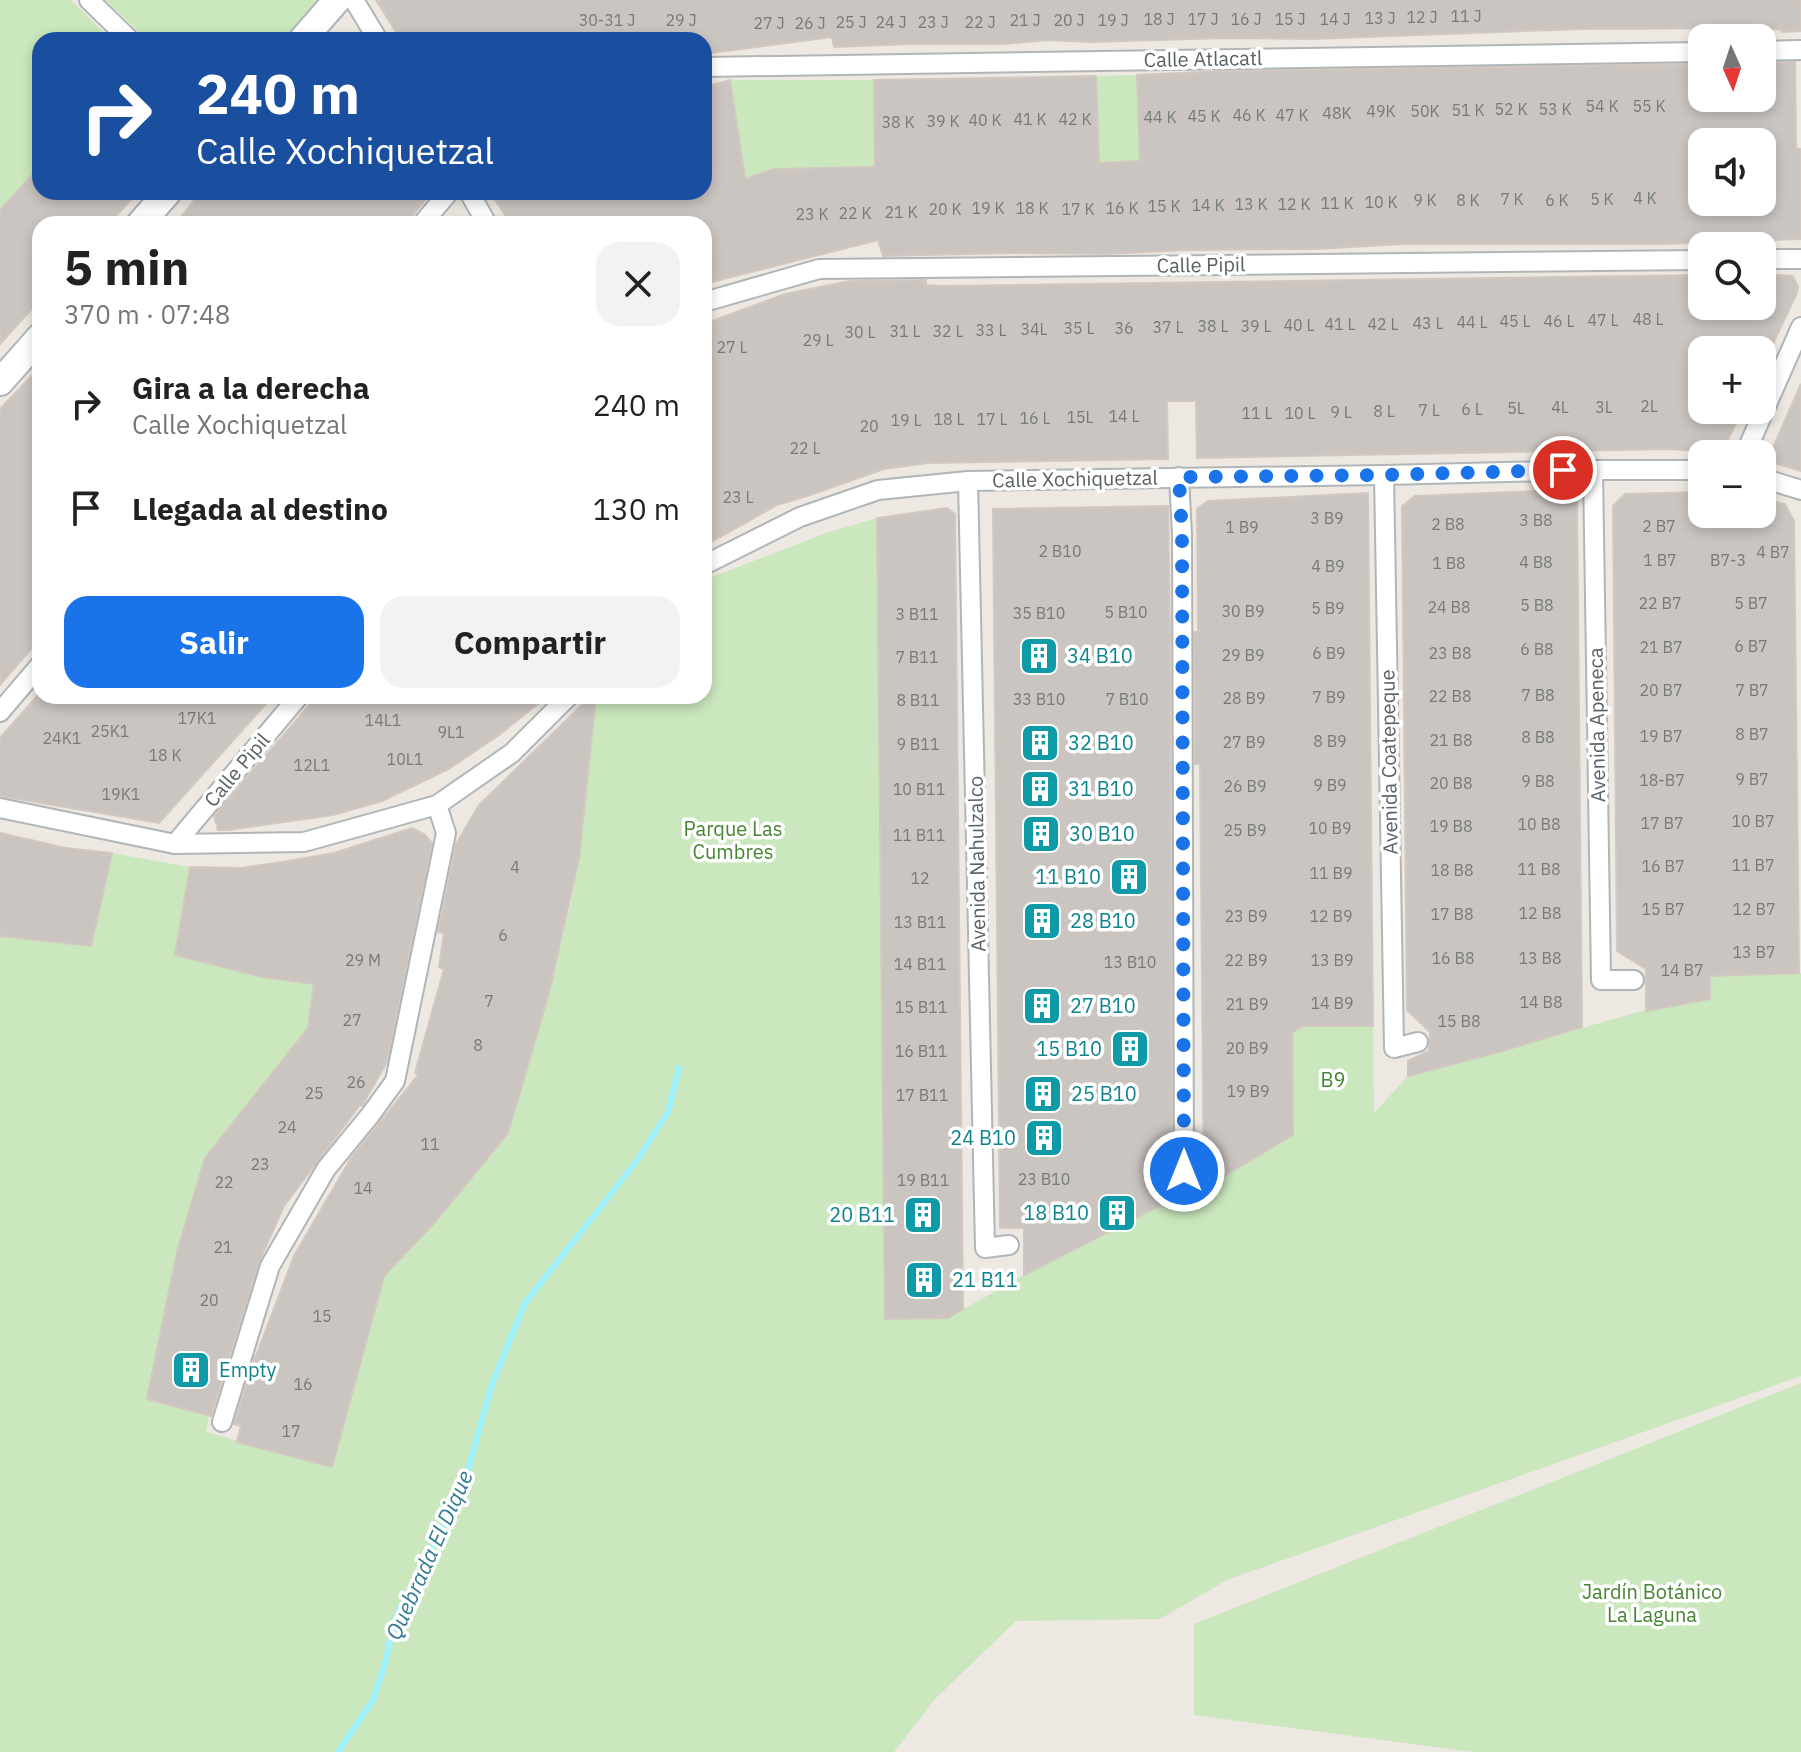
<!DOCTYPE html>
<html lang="es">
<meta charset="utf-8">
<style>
:root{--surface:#fff;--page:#f2f2f2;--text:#222;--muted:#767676;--accent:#1a73e8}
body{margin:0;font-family:"IBM Plex Sans",sans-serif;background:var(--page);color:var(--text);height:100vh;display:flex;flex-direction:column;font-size:30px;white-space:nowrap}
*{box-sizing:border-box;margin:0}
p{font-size:26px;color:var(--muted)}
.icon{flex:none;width:44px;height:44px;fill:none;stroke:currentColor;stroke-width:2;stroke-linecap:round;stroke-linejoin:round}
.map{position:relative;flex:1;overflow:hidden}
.details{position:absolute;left:32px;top:216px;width:680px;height:488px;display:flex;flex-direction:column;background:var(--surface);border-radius:24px;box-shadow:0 4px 12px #0003}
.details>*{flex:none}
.guide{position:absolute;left:32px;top:32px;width:680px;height:168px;border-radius:24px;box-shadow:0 4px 12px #0003;background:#1a4fa0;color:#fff;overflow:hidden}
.needle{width:52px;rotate:177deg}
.buttons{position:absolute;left:1688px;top:24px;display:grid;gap:16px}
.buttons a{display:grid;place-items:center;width:88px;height:88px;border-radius:16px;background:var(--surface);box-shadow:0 4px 12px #0003;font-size:40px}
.pin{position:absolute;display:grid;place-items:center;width:68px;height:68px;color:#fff;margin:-34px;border:4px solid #fff;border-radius:50%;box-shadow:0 2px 8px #0007}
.me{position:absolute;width:88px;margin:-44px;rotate:0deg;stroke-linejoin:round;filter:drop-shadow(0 0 6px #0008)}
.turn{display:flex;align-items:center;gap:28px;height:168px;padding:0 32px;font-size:36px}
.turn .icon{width:104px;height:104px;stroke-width:2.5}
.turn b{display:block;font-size:56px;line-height:68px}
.round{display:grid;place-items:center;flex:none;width:84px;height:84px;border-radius:24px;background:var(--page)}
.overview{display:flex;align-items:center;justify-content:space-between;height:136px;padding:0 32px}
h1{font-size:48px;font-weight:700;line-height:60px}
.button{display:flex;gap:16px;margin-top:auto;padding:16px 32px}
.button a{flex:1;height:92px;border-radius:24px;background:var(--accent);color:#fff;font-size:32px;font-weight:700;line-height:92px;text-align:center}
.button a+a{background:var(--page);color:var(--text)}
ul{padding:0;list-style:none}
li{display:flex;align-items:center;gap:24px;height:104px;padding:0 32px}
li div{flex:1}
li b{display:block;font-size:30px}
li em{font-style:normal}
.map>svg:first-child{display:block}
</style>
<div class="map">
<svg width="1801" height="1752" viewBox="0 0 1801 1752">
<rect width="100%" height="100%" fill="#eee8e2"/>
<g fill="#cae7bd">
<polygon points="0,0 71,0 111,40 40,40 40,165 0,209"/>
<polygon points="106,0 321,0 286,40 147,40"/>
<polygon points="1137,75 1140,161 1099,163 1096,76"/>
<polygon points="730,80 874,80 875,167 774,169 745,179"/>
<polygon points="877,518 885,1319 948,1318 1024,1275 1174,1198 1204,1188 1233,1170 1292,1026 1373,1026 1374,1113 1408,1076 1499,1052 1638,1012 1710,999 1710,976 1801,973 1801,1376 1227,1580 1160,1619 1016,1621 935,1699 894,1752 0,1752 0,936 91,946 112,853 190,867 175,955 263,977 314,984 308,1028 205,1159 179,1243 147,1398 209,1416 206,1432 332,1467 384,1276 435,1222 508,1133 549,993 571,902 579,858 596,696 704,696 704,585 712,577 826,533"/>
<polygon points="1801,1383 1801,1752 1472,1752 1194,1715 1194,1624"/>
</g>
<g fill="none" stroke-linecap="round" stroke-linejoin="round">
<polyline stroke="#a1f2ff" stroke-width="6" points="338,1752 373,1700 386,1660 394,1620 463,1488 492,1384 525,1303 636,1162 668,1112 679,1068"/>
</g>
<g fill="#cbc5c1" stroke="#d3c8c0" stroke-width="2" fill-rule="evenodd">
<polygon points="376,0 1801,0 1801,31 1782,32 1782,30 1762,28 1581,29 1312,39 1225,38 1091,42 1048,40 1004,44 911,44 834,47 832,37 704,54 704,40 401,40"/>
<path d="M1795 62 1796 148 1801 149V239L1665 244H1404L1316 249 1187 250 1105 254 1011 253 883 256 878 240 704 284V224H511L490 192H704V87L730 80 745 179 774 169 875 167 874 80 1096 76 1099 163 1140 161 1137 75 1225 71 1702 64V98H1762V63ZM1702 142H1762V202H1702Z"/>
<polygon points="40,166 40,192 138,192 109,224 40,224 40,300 0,344 0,210"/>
<polygon points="201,192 432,192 405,224 175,224"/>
<polygon points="1762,274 1793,276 1798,287 1796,295 1770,350 1702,350 1702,410 1742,410 1724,448 1719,453 1671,449 1197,458 1196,401 1167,401 1168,459 928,463 884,469 804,497 777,505 704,546 704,324 785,294 850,281 926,280 926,285 941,286 1702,275 1702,306 1762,306"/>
<polygon points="40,367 40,639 0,685 0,409"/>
<polygon points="1801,384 1801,471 1767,461"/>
<polygon points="1560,490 1571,495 1577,502 1582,1027 1499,1052 1408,1076 1408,1061 1429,1051 1430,1032 1407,1010 1402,506 1415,496"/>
<polygon points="1702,492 1702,514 1762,514 1762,499 1785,504 1794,521 1799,973 1710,976 1710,999 1646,1011 1646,969 1617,951 1613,506 1625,494"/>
<polygon points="1368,493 1373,1026 1302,1026 1292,1033 1293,1135 1204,1188 1200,764 1195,764 1194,632 1198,632 1197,509 1208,501"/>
<polygon points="1168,506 1170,632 1172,1139 1157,1139 1156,1180 1175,1181 1175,1198 1024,1275 1024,1228 1000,1228 993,509"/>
<polygon points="947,508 955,514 963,1309 948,1318 885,1319 877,518"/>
<polygon points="37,696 273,696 159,823 0,796 0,738"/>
<polygon points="317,696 530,696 538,704 499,735 447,770 382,801 333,815 228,830 218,830 214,816"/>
<polygon points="591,696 596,696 579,858 549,993 508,1133 435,1222 384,1276 332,1467 237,1442 241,1426 234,1424 255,1356 256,1356 294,1256 351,1158 419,1074 415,1073 444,969 439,967 444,933 438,932 456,844 479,805"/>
<polygon points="412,828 424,834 432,843 387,1062 362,1106 360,1105 284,1206 259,1262 211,1416 147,1399 177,1252 205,1158 308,1028 314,984 262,977 175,955 190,867 241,868 282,862 334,853"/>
<polygon points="0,833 66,848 112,853 91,946 0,936"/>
</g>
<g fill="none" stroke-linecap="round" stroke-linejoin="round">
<g stroke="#b0b6b8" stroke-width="22">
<g id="street">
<polyline points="89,0 130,40"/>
<polyline points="354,0 378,40"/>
<polyline points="1762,51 1801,50"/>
<polyline points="704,67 1702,52"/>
<polyline points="469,192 487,224"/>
<polyline points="422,224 449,192"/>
<polyline points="1762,259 1801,259"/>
<polyline points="704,302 819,269 1702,260"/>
<polyline points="1745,454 1801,327"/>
<polyline points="1593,470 1601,980 1634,980"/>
<polyline points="1384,475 1394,1048 1418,1042"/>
<polyline points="1179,477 1182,535 1184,1171"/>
<polyline points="1762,478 1801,490"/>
<polyline points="968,481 985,1248 1009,1245"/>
<polyline points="704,565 800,517 878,490 968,481 1384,475 1593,470 1702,470"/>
<polyline points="0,712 40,665"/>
<polyline points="0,808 175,844 304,842 437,805 512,753 569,696"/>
<polyline points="175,844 299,696"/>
<polyline points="222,1422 270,1266 326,1169 371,1114 395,1081 446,833 437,805"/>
</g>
</g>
<g stroke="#afb5b8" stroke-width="30">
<g id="secondary">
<polyline points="302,40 337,0"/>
<polyline points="140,224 168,192"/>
<polyline points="0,382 40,337"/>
</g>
</g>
<use href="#street" stroke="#fff" stroke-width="18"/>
<use href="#secondary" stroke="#fff" stroke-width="26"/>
</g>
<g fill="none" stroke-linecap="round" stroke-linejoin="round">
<polyline stroke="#1a73e8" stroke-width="14" stroke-dasharray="0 25.2" points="1184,1171 1182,535 1179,477 1384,475 1563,470"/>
</g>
<defs>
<g id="building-square" transform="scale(2)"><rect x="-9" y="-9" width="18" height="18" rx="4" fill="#0f9aa8" stroke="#fff"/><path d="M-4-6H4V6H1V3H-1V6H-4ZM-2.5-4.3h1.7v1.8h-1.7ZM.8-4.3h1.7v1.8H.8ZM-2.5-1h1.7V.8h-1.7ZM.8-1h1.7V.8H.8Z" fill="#fff"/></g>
</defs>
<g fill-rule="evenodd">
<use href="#building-square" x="1039" y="656"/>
<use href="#building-square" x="1040" y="743"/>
<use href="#building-square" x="1040" y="789"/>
<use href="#building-square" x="1041" y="834"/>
<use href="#building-square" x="1129" y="877"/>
<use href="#building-square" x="1042" y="921"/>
<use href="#building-square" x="1042" y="1006"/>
<use href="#building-square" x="1130" y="1049"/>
<use href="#building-square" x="1043" y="1094"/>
<use href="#building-square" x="1044" y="1138"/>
<use href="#building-square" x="1117" y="1213"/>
<use href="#building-square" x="923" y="1215"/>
<use href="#building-square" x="924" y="1280"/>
<use href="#building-square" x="191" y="1370"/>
</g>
<g text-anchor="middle" stroke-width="7" stroke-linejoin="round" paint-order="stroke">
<g font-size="16" fill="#767a7b">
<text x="1466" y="22">11 J</text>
<text x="1422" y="23">12 J</text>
<text x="1380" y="24">13 J</text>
<text x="1159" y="25">18 J</text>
<text x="1203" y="25">17 J</text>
<text x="1246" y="25">16 J</text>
<text x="1290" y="25">15 J</text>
<text x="1335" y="25">14 J</text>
<text x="607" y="26">30-31 J</text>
<text x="681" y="26">29 J</text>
<text x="1025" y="26">21 J</text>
<text x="1069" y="26">20 J</text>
<text x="1113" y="26">19 J</text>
<text x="851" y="28">25 J</text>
<text x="891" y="28">24 J</text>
<text x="933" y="28">23 J</text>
<text x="980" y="28">22 J</text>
<text x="769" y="29">27 J</text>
<text x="810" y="29">26 J</text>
<text x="1602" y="112">54 K</text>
<text x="1649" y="112">55 K</text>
<text x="1511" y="115">52 K</text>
<text x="1555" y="115">53 K</text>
<text x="1468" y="116">51 K</text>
<text x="1381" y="117">49K</text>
<text x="1425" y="117">50K</text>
<text x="1337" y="119">48K</text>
<text x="1249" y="121">46 K</text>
<text x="1292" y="121">47 K</text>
<text x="1204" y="122">45 K</text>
<text x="1160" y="123">44 K</text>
<text x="1030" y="125">41 K</text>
<text x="1075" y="125">42 K</text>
<text x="985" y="126">40 K</text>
<text x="943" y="127">39 K</text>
<text x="898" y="128">38 K</text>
<text x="1645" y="204">4 K</text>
<text x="1512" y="205">7 K</text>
<text x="1602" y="205">5 K</text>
<text x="1425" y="206">9 K</text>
<text x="1468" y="206">8 K</text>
<text x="1557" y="206">6 K</text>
<text x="1381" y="208">10 K</text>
<text x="1337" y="209">11 K</text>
<text x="1251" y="210">13 K</text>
<text x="1294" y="210">12 K</text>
<text x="1208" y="211">14 K</text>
<text x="1164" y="212">15 K</text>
<text x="988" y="214">19 K</text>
<text x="1032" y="214">18 K</text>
<text x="1122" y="214">16 K</text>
<text x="945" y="215">20 K</text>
<text x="1078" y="215">17 K</text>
<text x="901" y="218">21 K</text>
<text x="855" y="219">22 K</text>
<text x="812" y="220">23 K</text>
<text x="1648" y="325">48 L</text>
<text x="1603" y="326">47 L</text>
<text x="1515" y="327">45 L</text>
<text x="1559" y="327">46 L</text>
<text x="1472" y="328">44 L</text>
<text x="1428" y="329">43 L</text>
<text x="1340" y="330">41 L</text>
<text x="1383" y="330">42 L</text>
<text x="1299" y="331">40 L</text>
<text x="1213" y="332">38 L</text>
<text x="1256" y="332">39 L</text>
<text x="1168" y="333">37 L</text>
<text x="1079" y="334">35 L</text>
<text x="1124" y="334">36</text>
<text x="1034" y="335">34L</text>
<text x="991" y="336">33 L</text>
<text x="905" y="337">31 L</text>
<text x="948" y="337">32 L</text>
<text x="860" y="338">30 L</text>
<text x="818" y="346">29 L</text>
<text x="732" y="353">27 L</text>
<text x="1649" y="412">2L</text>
<text x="1560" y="413">4L</text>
<text x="1604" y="413">3L</text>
<text x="1516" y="414">5L</text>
<text x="1472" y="415">6 L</text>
<text x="1429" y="416">7 L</text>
<text x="1384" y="417">8 L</text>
<text x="1341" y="418">9 L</text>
<text x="1257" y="419">11 L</text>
<text x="1300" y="419">10 L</text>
<text x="1124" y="422">14 L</text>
<text x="1080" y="423">15L</text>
<text x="1035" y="424">16 L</text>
<text x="949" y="425">18 L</text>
<text x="992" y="425">17 L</text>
<text x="906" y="426">19 L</text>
<text x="869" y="432">20</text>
<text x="805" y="454">22 L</text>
<text x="738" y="503">23 L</text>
<text x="1327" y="524">3 B9</text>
<text x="1536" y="526">3 B8</text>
<text x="1448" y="530">2 B8</text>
<text x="1659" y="532">2 B7</text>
<text x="1242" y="533">1 B9</text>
<text x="1060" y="557">2 B10</text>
<text x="1773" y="558">4 B7</text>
<text x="1660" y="566">1 B7</text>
<text x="1728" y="566">B7-3</text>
<text x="1536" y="568">4 B8</text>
<text x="1449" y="569">1 B8</text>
<text x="1328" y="572">4 B9</text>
<text x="1660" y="609">22 B7</text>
<text x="1751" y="609">5 B7</text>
<text x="1537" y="611">5 B8</text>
<text x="1449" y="613">24 B8</text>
<text x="1328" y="614">5 B9</text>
<text x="1243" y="617">30 B9</text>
<text x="1126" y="618">5 B10</text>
<text x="1039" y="619">35 B10</text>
<text x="917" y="620">3 B11</text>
<text x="1751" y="652">6 B7</text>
<text x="1661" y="653">21 B7</text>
<text x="1537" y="655">6 B8</text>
<text x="1329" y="659">6 B9</text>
<text x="1450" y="659">23 B8</text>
<text x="1243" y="661">29 B9</text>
<text x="917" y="663">7 B11</text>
<text x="1661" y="696">20 B7</text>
<text x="1752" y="696">7 B7</text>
<text x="1538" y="701">7 B8</text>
<text x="1450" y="702">22 B8</text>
<text x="1329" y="703">7 B9</text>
<text x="1244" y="704">28 B9</text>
<text x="1039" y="705">33 B10</text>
<text x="1127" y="705">7 B10</text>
<text x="918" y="706">8 B11</text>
<text x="197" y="724">17K1</text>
<text x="383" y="726">14L1</text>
<text x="110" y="737">25K1</text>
<text x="451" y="738">9L1</text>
<text x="1752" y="740">8 B7</text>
<text x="1661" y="742">19 B7</text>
<text x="1538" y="743">8 B8</text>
<text x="62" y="744">24K1</text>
<text x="1451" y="746">21 B8</text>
<text x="1330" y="747">8 B9</text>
<text x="1244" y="748">27 B9</text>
<text x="918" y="750">9 B11</text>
<text x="165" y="761">18 K</text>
<text x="405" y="765">10L1</text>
<text x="312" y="771">12L1</text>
<text x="1752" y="785">9 B7</text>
<text x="1662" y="786">18-B7</text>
<text x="1538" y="787">9 B8</text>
<text x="1451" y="789">20 B8</text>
<text x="1330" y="791">9 B9</text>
<text x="1245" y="792">26 B9</text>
<text x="919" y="795">10 B11</text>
<text x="121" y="800">19K1</text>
<text x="1753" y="827">10 B7</text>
<text x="1662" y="829">17 B7</text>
<text x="1539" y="830">10 B8</text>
<text x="1451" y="832">19 B8</text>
<text x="1330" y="834">10 B9</text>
<text x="1245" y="836">25 B9</text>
<text x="919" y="841">11 B11</text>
<text x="1753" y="871">11 B7</text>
<text x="1663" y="872">16 B7</text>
<text x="515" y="873">4</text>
<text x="1539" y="875">11 B8</text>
<text x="1452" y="876">18 B8</text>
<text x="1331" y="879">11 B9</text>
<text x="920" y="884">12</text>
<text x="1663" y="915">15 B7</text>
<text x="1754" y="915">12 B7</text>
<text x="1540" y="919">12 B8</text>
<text x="1452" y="920">17 B8</text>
<text x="1246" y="922">23 B9</text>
<text x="1331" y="922">12 B9</text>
<text x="920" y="928">13 B11</text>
<text x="503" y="941">6</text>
<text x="1754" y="958">13 B7</text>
<text x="1453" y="964">16 B8</text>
<text x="1540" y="964">13 B8</text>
<text x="363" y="966">29 M</text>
<text x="1246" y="966">22 B9</text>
<text x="1332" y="966">13 B9</text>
<text x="1130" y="968">13 B10</text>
<text x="920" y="970">14 B11</text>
<text x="1682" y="976">14 B7</text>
<text x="489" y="1007">7</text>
<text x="1541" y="1008">14 B8</text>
<text x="1332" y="1009">14 B9</text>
<text x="1247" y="1010">21 B9</text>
<text x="921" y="1013">15 B11</text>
<text x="352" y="1026">27</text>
<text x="1459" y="1027">15 B8</text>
<text x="478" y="1051">8</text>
<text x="1247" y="1054">20 B9</text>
<text x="921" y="1057">16 B11</text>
<text x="356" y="1088">26</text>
<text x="1248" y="1097">19 B9</text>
<text x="314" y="1099">25</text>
<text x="922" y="1101">17 B11</text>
<text x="287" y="1133">24</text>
<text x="430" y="1150">11</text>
<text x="260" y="1170">23</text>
<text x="1044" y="1185">23 B10</text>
<text x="923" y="1186">19 B11</text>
<text x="224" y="1188">22</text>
<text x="363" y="1194">14</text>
<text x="223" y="1253">21</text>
<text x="209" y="1306">20</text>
<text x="322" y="1322">15</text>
<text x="303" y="1390">16</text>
<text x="291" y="1437">17</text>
</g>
<g font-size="20" fill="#5a6164" stroke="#fff">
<text transform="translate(1203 59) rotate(-1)" y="7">Calle Atlacatl</text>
<text transform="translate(1201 265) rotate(-1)" y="7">Calle Pipil</text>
<text transform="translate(1075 479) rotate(-1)" y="7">Calle Xochiquetzal</text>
<text transform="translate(1597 725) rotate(-91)" y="7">Avenida Apeneca</text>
<text transform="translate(1389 762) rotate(-91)" y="7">Avenida Coatepeque</text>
<text transform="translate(237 770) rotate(-50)" y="7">Calle Pipil</text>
<text transform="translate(977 864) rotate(-91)" y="7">Avenida Nahulzalco</text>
</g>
<g font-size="20" fill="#0d838f" stroke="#fff" text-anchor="start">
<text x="1067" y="663">34 B10</text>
<text x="1068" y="750">32 B10</text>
<text x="1068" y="796">31 B10</text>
<text x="1069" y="841">30 B10</text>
<text x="1101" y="884" text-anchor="end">11 B10</text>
<text x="1070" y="928">28 B10</text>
<text x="1070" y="1013">27 B10</text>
<text x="1102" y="1056" text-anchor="end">15 B10</text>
<text x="1071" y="1101">25 B10</text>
<text x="1016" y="1145" text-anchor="end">24 B10</text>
<text x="1089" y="1220" text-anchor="end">18 B10</text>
<text x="895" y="1222" text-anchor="end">20 B11</text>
<text x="952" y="1287">21 B11</text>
<text x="219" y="1377">Empty</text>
</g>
<g font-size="20" fill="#458531" stroke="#fff">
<text x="733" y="836">Parque Las<tspan x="733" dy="23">Cumbres</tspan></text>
<text x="1333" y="1087">B9</text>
<text x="1652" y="1599">Jardín Botánico<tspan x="1652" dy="23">La Laguna</tspan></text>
</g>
<g font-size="22" font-style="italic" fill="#317b90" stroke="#fff">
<text transform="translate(429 1555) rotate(-66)" y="8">Quebrada El Dique</text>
</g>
</g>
</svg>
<div class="buttons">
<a><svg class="needle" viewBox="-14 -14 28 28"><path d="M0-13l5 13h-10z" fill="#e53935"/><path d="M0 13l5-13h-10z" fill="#767676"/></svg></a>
<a><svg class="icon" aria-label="sound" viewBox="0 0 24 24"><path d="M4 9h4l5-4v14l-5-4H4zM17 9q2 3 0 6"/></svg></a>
<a><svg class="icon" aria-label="search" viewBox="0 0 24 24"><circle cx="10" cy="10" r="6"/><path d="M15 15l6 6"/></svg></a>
<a>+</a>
<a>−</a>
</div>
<div class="pin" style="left:1563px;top:470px;background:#d93025"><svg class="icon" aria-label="arrive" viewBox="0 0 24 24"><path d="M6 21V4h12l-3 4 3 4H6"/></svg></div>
<svg class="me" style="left:1184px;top:1171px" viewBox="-20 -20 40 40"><circle r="17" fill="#1a73e8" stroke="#fff" stroke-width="3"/><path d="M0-11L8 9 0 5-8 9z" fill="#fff"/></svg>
<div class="guide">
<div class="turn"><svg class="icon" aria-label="right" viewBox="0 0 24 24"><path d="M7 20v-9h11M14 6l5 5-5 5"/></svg><div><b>240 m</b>Calle Xochiquetzal</div></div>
</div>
<section class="details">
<div class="overview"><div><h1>5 min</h1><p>370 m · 07:48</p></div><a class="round"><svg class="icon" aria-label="close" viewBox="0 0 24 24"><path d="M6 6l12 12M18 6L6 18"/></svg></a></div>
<ul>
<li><svg class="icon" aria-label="right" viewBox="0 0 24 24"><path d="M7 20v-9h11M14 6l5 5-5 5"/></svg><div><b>Gira a la derecha</b><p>Calle Xochiquetzal</p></div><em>240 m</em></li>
<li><svg class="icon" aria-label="arrive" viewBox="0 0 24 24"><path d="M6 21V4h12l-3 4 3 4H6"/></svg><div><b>Llegada al destino</b></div><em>130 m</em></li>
</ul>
<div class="button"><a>Salir</a><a>Compartir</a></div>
</section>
</div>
